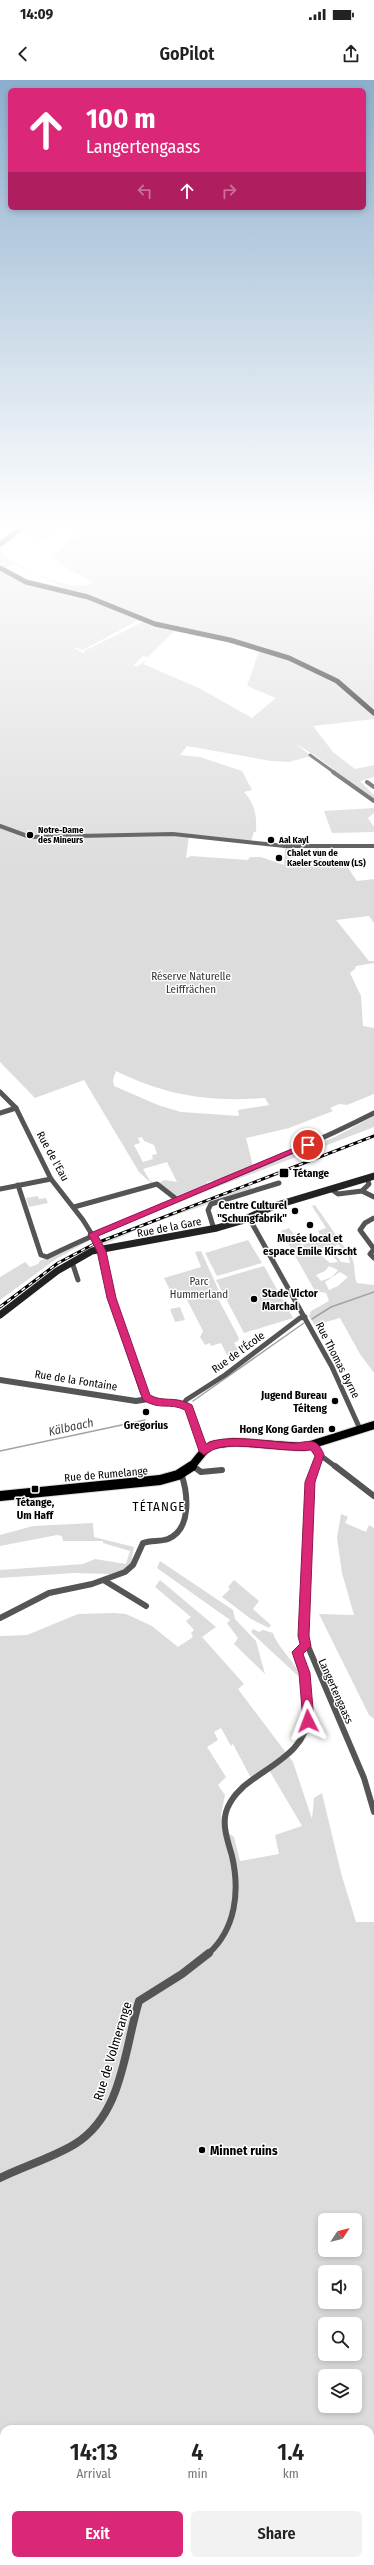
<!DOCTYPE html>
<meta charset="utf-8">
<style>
:root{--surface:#fff;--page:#f2f2f2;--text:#222;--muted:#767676;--accent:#db2777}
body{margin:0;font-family:"Fira Sans Condensed",sans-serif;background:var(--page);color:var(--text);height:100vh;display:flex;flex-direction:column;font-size:15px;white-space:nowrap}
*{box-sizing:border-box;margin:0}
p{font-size:13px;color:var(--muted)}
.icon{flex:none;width:22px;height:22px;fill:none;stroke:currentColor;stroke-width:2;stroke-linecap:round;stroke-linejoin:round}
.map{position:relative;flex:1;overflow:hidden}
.side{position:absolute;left:0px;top:2345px;width:374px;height:140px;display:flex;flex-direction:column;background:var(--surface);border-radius:12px 12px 0 0;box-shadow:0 2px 6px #0003}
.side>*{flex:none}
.guide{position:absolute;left:8px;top:8px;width:358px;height:122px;border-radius:6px;box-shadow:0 2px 6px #0003;background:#db2777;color:#fff;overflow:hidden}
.needle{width:26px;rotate:54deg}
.fabs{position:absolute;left:318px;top:2133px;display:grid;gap:8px}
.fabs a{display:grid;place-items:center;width:44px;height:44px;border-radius:6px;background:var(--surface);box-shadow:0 2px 6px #0003;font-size:20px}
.pin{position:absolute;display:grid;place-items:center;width:34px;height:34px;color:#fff;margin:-17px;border:2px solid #fff;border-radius:50%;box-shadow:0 1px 4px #0007}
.me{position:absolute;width:44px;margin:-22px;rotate:357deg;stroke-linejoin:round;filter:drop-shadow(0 0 3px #0008)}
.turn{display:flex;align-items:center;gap:14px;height:84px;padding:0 12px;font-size:18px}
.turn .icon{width:52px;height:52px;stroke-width:2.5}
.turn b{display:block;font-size:28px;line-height:34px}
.lanes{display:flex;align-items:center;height:38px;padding:0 12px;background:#0003;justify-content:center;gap:20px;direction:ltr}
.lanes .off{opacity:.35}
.eta{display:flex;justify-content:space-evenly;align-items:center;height:68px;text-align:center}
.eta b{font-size:24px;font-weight:600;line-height:28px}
.cta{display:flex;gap:8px;margin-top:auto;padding:8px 12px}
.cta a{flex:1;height:46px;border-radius:6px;background:var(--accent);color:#fff;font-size:16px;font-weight:600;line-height:46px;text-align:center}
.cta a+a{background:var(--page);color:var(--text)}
.status{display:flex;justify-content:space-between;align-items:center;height:28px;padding:0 20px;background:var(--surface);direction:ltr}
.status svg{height:11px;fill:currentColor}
header{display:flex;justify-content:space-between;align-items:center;height:52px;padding:0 12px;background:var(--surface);font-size:18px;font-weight:600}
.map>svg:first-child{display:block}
</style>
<div class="status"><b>14:09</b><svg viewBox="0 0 49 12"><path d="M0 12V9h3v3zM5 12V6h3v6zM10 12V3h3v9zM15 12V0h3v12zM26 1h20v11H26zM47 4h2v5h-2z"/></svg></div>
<header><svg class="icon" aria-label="back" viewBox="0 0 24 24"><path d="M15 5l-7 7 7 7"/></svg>GoPilot<svg class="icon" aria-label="share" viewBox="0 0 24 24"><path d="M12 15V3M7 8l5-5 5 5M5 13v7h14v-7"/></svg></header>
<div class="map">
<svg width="374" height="2485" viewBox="0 0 374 2485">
<rect width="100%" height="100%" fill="#fff"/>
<g fill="#dcdcdc" fill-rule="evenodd">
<path d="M30 447H61L58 452 42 462 26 452 3 466 1 471C14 487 75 516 93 502L63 486 53 476 74 457 76 447H374V628L367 625 339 600 313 586 232 558 157 544 93 517 21 500 0 486V466C9 456 20 456 30 447ZM16 485 64 507 28 501 4 488Z"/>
<path d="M0 491 24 503 98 521 139 540 83 570 73 567 84 574V571L143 542 181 552 229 560 286 578 329 597 374 634V639L313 646 333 672 355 689 374 685V697L360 701 374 715V720L316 676 296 664 311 676 289 682 271 681 187 666 180 675 200 677 242 691 252 710 244 712C255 724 257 736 256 752H254L251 761 189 755 186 778 191 776 248 780 250 777H261L284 785 285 767H292L291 786 322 785 317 775 316 768H318L323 783 344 782 357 801 374 799V843L369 836 336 840 369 881H374V883L356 886 355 889 350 893 361 916 363 946 374 948V1014L347 1025 339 1024 330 1028 333 1031 289 1048 246 1058 253 1086 218 1100 207 1102V1104L174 1117 158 1103 165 1100 177 1102 167 1082 143 1089 150 1101 154 1102 151 1103 139 1092 84 1000 35 1018 0 982ZM174 551 229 560 259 571 247 606 276 618 252 638 199 608 143 584 146 580 138 586H133L143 576 148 577ZM116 991C167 1016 209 1022 265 1018L269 1025 238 1030 239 1036 181 1032 158 1025 114 1006 113 1000ZM142 1057 144 1061 154 1065 157 1074 152 1075 153 1079 143 1082 134 1065 140 1063 138 1058Z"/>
<polygon points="374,728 374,733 368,738 374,747 374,752 332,753 324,731"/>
<polygon points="374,1036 374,1047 207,1111 92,1159 56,1179 0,1220 0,1197 25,1182 30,1187 38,1184 40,1181 81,1161 289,1076 296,1071 335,1057"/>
<polygon points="250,1106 252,1109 150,1144 103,1165 100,1162"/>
<polygon points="38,1116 39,1119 46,1118 48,1123 29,1127 26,1118"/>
<path d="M315 1125 352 1178C356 1186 353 1194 357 1203L374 1205V1293L360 1274 340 1238 315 1245 309 1236 311 1231 329 1221 326 1213 315 1211 281 1151 289 1148 302 1165 322 1158 318 1151 326 1148 312 1126ZM338 1164 349 1178 350 1183 341 1182 331 1169ZM325 1167 338 1182 330 1183 316 1171ZM329 1186 338 1190 332 1197 321 1201 316 1195 325 1191ZM340 1192 348 1197 338 1206 329 1210 325 1202Z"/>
<polygon points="248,1160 262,1183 217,1196 205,1173"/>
<polygon points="201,1171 219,1211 215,1213 239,1258 238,1261 234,1263 239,1272 227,1275 221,1263 211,1266 210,1263 205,1265 200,1257 203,1251 183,1212 172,1214 164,1198 201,1187 195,1172"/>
<polygon points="264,1186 293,1238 244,1253 216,1200"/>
<polygon points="180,1227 185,1240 175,1242 170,1229"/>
<polygon points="341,1434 348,1437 345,1443 366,1452 369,1445 374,1448 374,1639 369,1635 319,1534 354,1535 342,1493 337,1458"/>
<polygon points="93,1443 94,1457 134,1467 131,1483 125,1489 110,1494 74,1493 0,1498 0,1490 83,1484 95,1479 126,1484 130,1471 103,1463 103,1461 63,1461 62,1456 57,1455 0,1466 0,1455 33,1446"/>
<polygon points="160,1481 233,1530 235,1539 256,1561 265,1594 234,1564 238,1558 227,1543 230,1540 157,1488"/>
<path d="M160 1500 216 1547 202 1557 244 1604 238 1609 293 1682 312 1739 314 1718 322 1713 341 1793 356 1842H374V2485H0V1556L27 1555 78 1534 114 1533 126 1534 152 1546 178 1567 193 1557 191 1553 194 1550 186 1541 191 1537 155 1507ZM221 1648 231 1666 233 1664 252 1700 269 1690 302 1746 275 1755 279 1774 240 1781 234 1757 226 1751 221 1735 225 1715 218 1705 226 1697 207 1667 218 1660 214 1652ZM325 2140H355V2170H325ZM325 2192H355V2222H325ZM325 2244H355V2274H325ZM325 2296H355V2326H325ZM4 2349H370V2481H4Z"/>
<polygon points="234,1500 259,1521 253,1529 271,1545 269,1548 251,1539 222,1517 230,1509 228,1507"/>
<path d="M253 1549 259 1552 263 1550 273 1553C277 1566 291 1578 298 1591L305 1593V1598L297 1595 256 1557 251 1552Z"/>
</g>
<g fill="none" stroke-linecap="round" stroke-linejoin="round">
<g stroke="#a3a3a3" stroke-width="1.5">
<polyline points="312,1239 331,1227 374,1212"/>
<polyline points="193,1321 304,1243"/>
<polyline points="0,1371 145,1340"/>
</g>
<g stroke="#dbdbdb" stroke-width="6">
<g id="primary-far2">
<polyline points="0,464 23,447"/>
<polyline points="0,488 26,502 88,517 155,544 230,560 289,578 337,601 374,633"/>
</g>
</g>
<g stroke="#dbdbdb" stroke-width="10">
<polyline id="primary-far1" points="191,1387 204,1371 212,1365 234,1362 304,1367 374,1345"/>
</g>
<g stroke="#dbdbdb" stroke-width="12">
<polyline id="primary" points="0,1416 160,1400 178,1395 192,1386"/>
</g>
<polyline stroke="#555" stroke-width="3" points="310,675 335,693"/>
<g stroke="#555" stroke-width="4">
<polyline points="333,692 374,721"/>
<polyline points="367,702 374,707"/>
<polyline points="0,746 30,757 173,754 285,766 374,766"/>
</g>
<g stroke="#555" stroke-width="5">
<polyline points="0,1012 16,1028 51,1099 83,1140 101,1169"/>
<polyline points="0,1033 16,1028"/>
<path d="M18 1105 41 1175 47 1177C154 1125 268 1087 374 1033"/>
<polyline points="0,1109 51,1099"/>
<polyline points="331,1109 338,1114 362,1111 369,1104 367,1098"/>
<polyline points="362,1111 374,1117"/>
<polyline points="74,1127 157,1104 175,1118"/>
<polyline points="249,1138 332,1287 360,1349"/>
<polyline points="374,1138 365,1143 360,1150 374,1169"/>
<polyline points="214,1149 208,1130 211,1124 279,1103"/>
<polyline points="374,1169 370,1174 374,1178"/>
<polyline points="72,1182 78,1200"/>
<path d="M148 1319C161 1326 176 1320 189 1328L204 1371"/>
<polyline points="184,1324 186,1320 225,1295 300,1238 305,1237"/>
<polyline points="313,1366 320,1375 336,1387"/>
<polyline points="193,1386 195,1387"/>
<polyline points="315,1387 320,1375"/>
</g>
<g stroke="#555" stroke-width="6">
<polyline points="193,1386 201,1392 222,1390"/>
<polyline points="316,1386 310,1402 304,1557 364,1698 374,1732"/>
<polyline points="335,1386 374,1416"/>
<polyline points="105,1501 146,1526"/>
<path d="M0 1538 49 1513 92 1504 125 1492 133 1485 143 1463C151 1460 160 1462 168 1459 192 1449 188 1413 181 1393"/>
<path d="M208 1874C236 1849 240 1811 232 1776 228 1762 222 1746 226 1732 230 1719 241 1707 252 1700 277 1682 307 1668 309 1634 310 1625 305 1616 304 1607 304 1602 305 1597 304 1592 303 1585 299 1579 297 1572L306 1566"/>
</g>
<path stroke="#555" stroke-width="8" d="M0 2098C24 2086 52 2078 75 2064 123 2034 124 1970 139 1921L182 1894 209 1873"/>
<polyline stroke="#555" stroke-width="6" points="0,1300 136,1321 148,1319 143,1313 111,1218 101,1169"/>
<polyline stroke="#222" stroke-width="7" points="0,1235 57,1191 92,1171 217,1148 241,1141 274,1126 374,1096"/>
<use href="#primary-far2" stroke="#000" stroke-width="5"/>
<use href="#primary-far1" stroke="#000" stroke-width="8"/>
<use href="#primary" stroke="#000" stroke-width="10"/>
<g stroke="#000" stroke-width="3">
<polyline id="rail" points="0,1227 58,1183 94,1164 374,1056"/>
</g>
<use href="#rail" stroke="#fff" stroke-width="1.5" stroke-dasharray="4.5" stroke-linecap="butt"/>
</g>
<linearGradient id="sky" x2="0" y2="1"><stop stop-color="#8cadcc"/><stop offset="0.56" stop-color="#fff"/><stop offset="1" stop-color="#fff" stop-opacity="0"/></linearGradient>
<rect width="374" height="795" fill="url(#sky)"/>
<path fill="#db2777" stroke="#8e194d" d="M306 1063 312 1065 98 1156 106 1171 116 1218 150 1315C164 1323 174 1315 192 1325L206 1364C224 1353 271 1362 292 1363 298 1364 310 1359 316 1363 319 1365 323 1371 324 1375L315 1402 309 1556 311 1566 303 1574 310 1593 314 1641 308 1647 303 1641 299 1593 292 1572 300 1564 298 1556 305 1402 315 1376 311 1370C284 1373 236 1361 215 1369 211 1370 208 1373 204 1375L199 1371 185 1330C169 1322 161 1331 143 1320L107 1218 97 1171 88 1154Z"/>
<g fill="#000" stroke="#fff" stroke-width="1.5">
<circle cx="30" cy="755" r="4"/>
<circle cx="271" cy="760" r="4"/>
<circle cx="279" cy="778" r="4"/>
<rect x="279" y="1088" width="10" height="10" rx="2"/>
<circle cx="295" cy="1131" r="4"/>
<circle cx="310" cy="1145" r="4"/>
<circle cx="254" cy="1219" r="4"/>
<circle cx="335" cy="1321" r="4"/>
<circle cx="146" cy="1332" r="4"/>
<circle cx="332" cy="1349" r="4"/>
<rect x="31" y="1405" width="8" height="8" rx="2"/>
<circle cx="202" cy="2070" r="4"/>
</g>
<g text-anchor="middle" stroke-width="3" stroke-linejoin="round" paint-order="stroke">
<g font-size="9" font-weight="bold" fill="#000" stroke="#fff" text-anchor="start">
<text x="38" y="753">Notre-Dame<tspan x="38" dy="10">des Mineurs</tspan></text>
<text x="279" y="763">Aal Kayl</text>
<text x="287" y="776">Chalet vun de<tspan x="287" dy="10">Kaeler Scoutenw (LS)</tspan></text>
</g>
<g font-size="11" fill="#333" stroke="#fff">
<text x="191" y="900">Réserve Naturelle<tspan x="191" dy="13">Leiffrächen</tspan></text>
<text x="199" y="1205">Parc<tspan x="199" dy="13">Hummerland</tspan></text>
</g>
<g font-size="11" fill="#000" stroke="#fff">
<text transform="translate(53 1076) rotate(61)" y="4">Rue de l'Eau</text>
<text transform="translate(169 1147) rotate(-11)" y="4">Rue de la Gare</text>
<text transform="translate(238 1272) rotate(-36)" y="4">Rue de l'École</text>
<text transform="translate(338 1280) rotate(63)" y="4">Rue Thomas Byrne</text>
<text transform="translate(76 1300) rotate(9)" y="4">Rue de la Fontaine</text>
<text transform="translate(106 1394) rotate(-5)" y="4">Rue de Rumelange</text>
<text transform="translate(336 1611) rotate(66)" y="4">Langertengaass</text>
</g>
<g font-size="11" font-weight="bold" fill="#000" stroke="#fff" text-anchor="end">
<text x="293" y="1097" text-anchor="start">Tétange</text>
<text x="287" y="1129">Centre Culturel<tspan x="287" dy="13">"Schungfabrik"</tspan></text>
<text x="310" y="1162" text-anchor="middle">Musée local et<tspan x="310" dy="13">espace Emile Kirscht</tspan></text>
<text x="262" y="1217" text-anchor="start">Stade Victor<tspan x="262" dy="13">Marchal</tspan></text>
<text x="327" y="1319">Jugend Bureau<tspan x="327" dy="13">Téiteng</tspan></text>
<text x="146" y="1349" text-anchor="middle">Gregorius</text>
<text x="324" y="1353">Hong Kong Garden</text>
<text x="35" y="1426" text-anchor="middle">Tétange,<tspan x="35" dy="13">Um Haff</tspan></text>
</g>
<g font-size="12" font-style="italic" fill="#444" stroke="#fff">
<text transform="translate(71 1347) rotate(-12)" y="4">Kälbaach</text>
</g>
<g font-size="13" letter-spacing="1" fill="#000" stroke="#fff">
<text x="159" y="1431">TÉTANGE</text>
</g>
<g font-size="13" fill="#000" stroke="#fff">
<text transform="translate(112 1971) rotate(-73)" y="5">Rue de Volmerange</text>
</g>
<g font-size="13" font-weight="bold" fill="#000" stroke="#fff" text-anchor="start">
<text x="210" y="2075">Minnet ruins</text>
</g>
</g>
</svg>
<div class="fabs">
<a><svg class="needle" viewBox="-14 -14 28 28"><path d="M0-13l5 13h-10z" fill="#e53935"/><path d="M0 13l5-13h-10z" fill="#767676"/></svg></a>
<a><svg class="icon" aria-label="sound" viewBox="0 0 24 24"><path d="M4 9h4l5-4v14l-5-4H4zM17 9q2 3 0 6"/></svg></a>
<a><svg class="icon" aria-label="search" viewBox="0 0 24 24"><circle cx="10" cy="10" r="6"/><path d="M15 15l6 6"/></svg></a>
<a><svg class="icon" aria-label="layers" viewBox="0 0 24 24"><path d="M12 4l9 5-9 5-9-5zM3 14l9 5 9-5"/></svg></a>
</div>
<div class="pin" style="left:308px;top:1065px;background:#d93025"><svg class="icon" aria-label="arrive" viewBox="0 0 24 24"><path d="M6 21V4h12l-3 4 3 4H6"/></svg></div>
<svg class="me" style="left:308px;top:1641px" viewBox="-20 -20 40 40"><path d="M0-17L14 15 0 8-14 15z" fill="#db2777" stroke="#fff" stroke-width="4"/></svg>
<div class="guide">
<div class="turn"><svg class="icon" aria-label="ahead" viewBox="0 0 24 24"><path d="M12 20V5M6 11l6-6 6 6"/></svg><div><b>100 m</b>Langertengaass</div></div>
<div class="lanes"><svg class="icon off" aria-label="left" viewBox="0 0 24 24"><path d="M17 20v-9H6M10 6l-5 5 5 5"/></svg><svg class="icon" aria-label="ahead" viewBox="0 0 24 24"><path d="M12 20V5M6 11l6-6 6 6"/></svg><svg class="icon off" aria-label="right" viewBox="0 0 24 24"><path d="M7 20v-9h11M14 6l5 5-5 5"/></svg></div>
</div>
<section class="side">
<div class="eta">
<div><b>14:13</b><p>Arrival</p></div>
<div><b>4</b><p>min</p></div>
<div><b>1.4</b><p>km</p></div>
</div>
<div class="cta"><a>Exit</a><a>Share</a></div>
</section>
</div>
